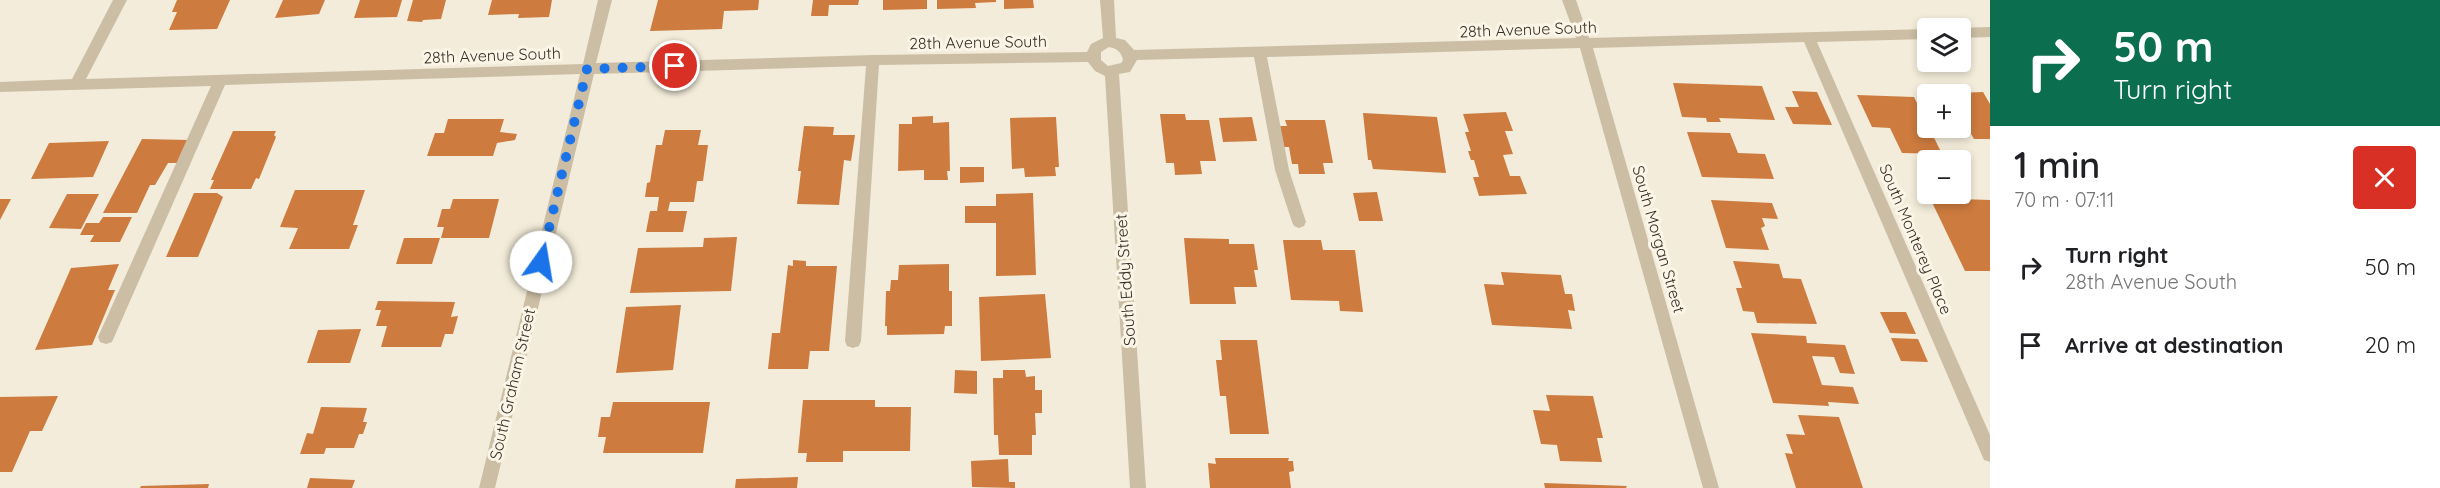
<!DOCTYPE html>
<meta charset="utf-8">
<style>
:root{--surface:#fff;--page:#f6f6f6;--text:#202124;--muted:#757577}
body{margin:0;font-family:Quicksand,sans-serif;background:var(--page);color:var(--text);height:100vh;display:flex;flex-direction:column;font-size:22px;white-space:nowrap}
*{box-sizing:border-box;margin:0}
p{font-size:20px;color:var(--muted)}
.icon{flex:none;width:33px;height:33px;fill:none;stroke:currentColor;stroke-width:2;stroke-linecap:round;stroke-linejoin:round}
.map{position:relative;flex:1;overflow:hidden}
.details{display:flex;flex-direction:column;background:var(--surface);width:450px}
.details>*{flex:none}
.top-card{background:#0b6e4f;color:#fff;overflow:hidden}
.controls{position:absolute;left:1917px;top:18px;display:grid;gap:12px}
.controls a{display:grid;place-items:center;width:54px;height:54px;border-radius:6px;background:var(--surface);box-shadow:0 3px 9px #0003;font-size:30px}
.pin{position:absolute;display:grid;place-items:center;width:51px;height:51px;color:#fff;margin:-26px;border:3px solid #fff;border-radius:50%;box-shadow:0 2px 6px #0007}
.me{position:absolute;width:66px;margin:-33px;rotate:13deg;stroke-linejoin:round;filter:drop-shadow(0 0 4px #0008)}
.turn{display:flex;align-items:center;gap:21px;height:126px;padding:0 24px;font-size:27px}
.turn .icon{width:78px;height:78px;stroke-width:2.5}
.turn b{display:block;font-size:42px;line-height:51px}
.round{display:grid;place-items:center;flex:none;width:63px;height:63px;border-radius:6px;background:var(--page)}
.head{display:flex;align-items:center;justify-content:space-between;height:102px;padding:0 24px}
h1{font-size:36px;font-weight:600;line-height:45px}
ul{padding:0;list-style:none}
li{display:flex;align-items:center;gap:18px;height:78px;padding:0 24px}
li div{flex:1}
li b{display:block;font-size:22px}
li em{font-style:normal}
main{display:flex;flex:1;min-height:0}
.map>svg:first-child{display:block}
</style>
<main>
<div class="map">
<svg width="1990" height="488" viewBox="0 0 1990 488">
<rect width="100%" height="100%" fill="#f3ecda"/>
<g fill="#cd7b3e">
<polygon points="177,0 230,0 217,29 169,30 177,12 172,12"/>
<polygon points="283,0 325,0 319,14 275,18"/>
<polygon points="360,0 402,0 397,17 354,18"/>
<polygon points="413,0 446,0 441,19 423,20 422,22 407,21"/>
<polygon points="492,0 552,0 549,17 518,18 519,14 488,15"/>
<polygon points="658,0 759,0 758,10 724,11 722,29 650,31"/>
<polygon points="813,0 859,0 858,5 829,5 828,16 811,16"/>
<polygon points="883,0 927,0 927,9 883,10"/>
<polygon points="937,0 996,0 996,2 975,3 976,8 937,9"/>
<polygon points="1004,0 1033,0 1034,8 1004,9"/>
<polygon points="1673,83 1762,86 1775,120 1719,118 1721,122 1707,122 1706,118 1682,117"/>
<polygon points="1792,91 1817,92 1832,125 1793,124 1785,107 1799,107"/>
<polygon points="1983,92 1990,104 1990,139 1974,139 1960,115 1960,94 1955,94 1955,93"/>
<polygon points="1857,95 1914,97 1942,154 1902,153 1890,128 1872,127"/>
<polygon points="1506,112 1513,131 1505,131 1513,154 1503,155 1510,176 1520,176 1527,194 1479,196 1473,177 1479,177 1474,160 1471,160 1468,151 1471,151 1465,132 1469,132 1463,114"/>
<polygon points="1363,113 1437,117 1446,173 1373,169 1371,160 1368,160"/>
<polygon points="1160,114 1185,114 1186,120 1209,120 1216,161 1200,161 1202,174 1175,175 1174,163 1166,163"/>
<polygon points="933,116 933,123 949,122 950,171 947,171 948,180 924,180 924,170 898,171 899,124 912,124 912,117"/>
<polygon points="1056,117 1059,167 1055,167 1056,176 1025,177 1024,168 1012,169 1010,118"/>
<polygon points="1252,117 1257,141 1223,142 1219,118"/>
<polygon points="448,119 504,119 500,132 517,134 515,140 497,143 493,156 427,156 435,133 444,133"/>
<polygon points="1285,120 1325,120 1333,163 1323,163 1325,174 1299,174 1298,164 1292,164 1289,147 1284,147 1280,126 1287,126"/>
<polygon points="804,126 834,127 833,135 855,135 851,161 844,160 839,205 797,204 801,171 798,171"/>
<polygon points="665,130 701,130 698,145 708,145 703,181 697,181 694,202 670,202 668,211 687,211 683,232 646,232 650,211 657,211 659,197 645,197 647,183 650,182 656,145 662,145"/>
<polygon points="233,131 276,131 274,135 276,137 259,179 256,178 251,189 210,189 214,180 211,180"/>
<polygon points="1687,132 1730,133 1738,153 1765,154 1774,179 1702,177"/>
<polygon points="142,139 190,140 180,163 168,163 155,185 150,185 137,213 103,213"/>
<polygon points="109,141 93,177 31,179 49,143"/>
<polygon points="960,167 984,167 984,182 960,183"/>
<polygon points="295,190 365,190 353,225 358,225 349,249 289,249 298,228 280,227"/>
<polygon points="1377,192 1383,221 1359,221 1353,193"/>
<polygon points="194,193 217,193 223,197 198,257 166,257"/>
<polygon points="1033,193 1036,275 996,276 996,223 965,223 965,206 996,206 996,194"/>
<polygon points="67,194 99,194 81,229 49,228"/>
<polygon points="1930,198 1990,200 1990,271 1965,271"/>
<polygon points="0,199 11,199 0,220"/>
<polygon points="453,199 499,199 489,238 441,238 444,227 437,227 442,209 450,209"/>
<polygon points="1711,200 1772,203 1778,219 1762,218 1765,226 1761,228 1769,250 1726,248"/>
<polygon points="103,217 132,217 120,242 90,242 94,235 80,235 86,223 99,223"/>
<polygon points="737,237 731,291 630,293 638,248 703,247 704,238"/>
<polygon points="404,238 440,238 432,264 396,264"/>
<polygon points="1184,238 1229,239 1229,244 1254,244 1258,270 1254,270 1257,287 1234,287 1236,304 1190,304"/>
<polygon points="1283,240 1321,240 1323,250 1355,250 1363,312 1340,311 1339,301 1291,300"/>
<polygon points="793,260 806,261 806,266 837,266 829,351 810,351 808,369 768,369 772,333 780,333 788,265 793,266"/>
<polygon points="1733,261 1779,264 1783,278 1801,279 1817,324 1757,323 1754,312 1743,311 1736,288 1742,288"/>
<polygon points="119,264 108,290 115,290 92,345 35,350 71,268"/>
<polygon points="949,264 949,291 952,291 952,326 945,326 944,334 887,335 887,326 885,326 886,291 890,291 891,280 898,280 899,265"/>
<polygon points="1501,272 1561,275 1565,294 1572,294 1575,311 1568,310 1572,329 1492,325 1484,284 1504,285"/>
<polygon points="1045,294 1051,358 981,361 979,297"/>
<polygon points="378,301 455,302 451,317 458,316 453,334 445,334 441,347 381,347 387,326 376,326 381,310 375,310"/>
<polygon points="681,305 673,370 616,373 626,307"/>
<polygon points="1880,312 1906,312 1916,334 1890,333"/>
<polygon points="361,329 350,363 307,363 318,330"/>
<polygon points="1751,333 1806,336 1807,343 1845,345 1855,374 1840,373 1834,357 1812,356 1822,385 1853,387 1859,404 1828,402 1829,406 1773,403"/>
<polygon points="1891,338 1918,339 1928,362 1901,361"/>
<polygon points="1220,340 1257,340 1269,434 1230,434 1226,396 1220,396 1216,360 1222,360"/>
<polygon points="955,370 977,371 977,394 954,393"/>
<polygon points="1003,370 1025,370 1026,377 1035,376 1035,390 1042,390 1042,413 1035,413 1036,435 1032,435 1032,455 999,455 998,435 994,435 993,378 1003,378"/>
<polygon points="1546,395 1593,396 1603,438 1597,438 1602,462 1560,461 1557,445 1541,444 1533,410 1550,411"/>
<polygon points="58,396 42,431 30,431 12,472 0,472 0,397"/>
<polygon points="803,400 875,400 875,407 911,407 910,451 843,451 843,462 806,462 807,453 798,453"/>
<polygon points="613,402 710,402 703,453 603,453 606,437 598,437 601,417 610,417"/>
<polygon points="321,407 367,408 363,422 367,422 363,434 359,434 354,448 326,448 324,454 300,454 307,433 313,434"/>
<polygon points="1798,415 1839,417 1863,488 1796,488 1785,453 1793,454 1786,434 1805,435"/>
<polygon points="1215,458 1289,458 1288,461 1293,461 1294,471 1289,472 1291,488 1210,488 1208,463 1216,464"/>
<polygon points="1008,459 1009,482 1015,482 1015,488 972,487 971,461"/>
<polygon points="798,477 797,488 735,488 736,479"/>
<polygon points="310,478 355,480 352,488 307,488"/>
<polygon points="1544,483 1627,486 1626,488 1545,488"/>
<polygon points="209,484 208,488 140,488 141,486"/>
</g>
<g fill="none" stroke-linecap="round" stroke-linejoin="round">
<g fill="#ccbea5" fill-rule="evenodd">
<path d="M113 0H127L86 79 583 64 598 0H612L596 63 873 55 1087 52 1091 44 1103 38 1100 0H1114L1116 38 1125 40 1134 50 1576 38 1562 0H1576L1589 38 1928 29V39L1817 42 1990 435V462L1984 460 1804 42 1593 48 1719 488H1703L1580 48 1267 57 1289 170 1306 222 1304 226 1299 228 1294 226 1292 222 1275 170 1254 57 1137 60 1130 72 1119 74 1146 488H1130L1105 76 1095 71 1088 62 879 65 861 341 859 346 853 348 847 346 845 341 866 66 594 74 495 488H479L580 74 225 85 112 342 106 344 100 342 98 337 211 86 0 92V82L72 79ZM1109 47C1117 49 1121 51 1123 60L1121 63 1108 66 1101 60V52Z"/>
<polygon points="1990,27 1990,37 1960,38 1960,28 1958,28"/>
</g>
</g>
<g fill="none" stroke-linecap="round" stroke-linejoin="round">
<polyline stroke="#1a73e8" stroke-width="10" stroke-dasharray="0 18" points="541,262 587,69 675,66"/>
</g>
<g text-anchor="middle" stroke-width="6" stroke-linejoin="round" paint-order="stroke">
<g font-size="16" fill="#372f27" stroke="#faf5e6">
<text transform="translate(1528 29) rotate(-2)" y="6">28th Avenue South</text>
<text transform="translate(978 42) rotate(-1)" y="6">28th Avenue South</text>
<text transform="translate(492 55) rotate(-2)" y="6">28th Avenue South</text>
<text transform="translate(1659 239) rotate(74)" y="6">South Morgan Street</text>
<text transform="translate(1916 239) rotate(67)" y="6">South Monterey Place</text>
<text transform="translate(1125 280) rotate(-94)" y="6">South Eddy Street</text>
<text transform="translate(512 384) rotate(-77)" y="6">South Graham Street</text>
</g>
</g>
</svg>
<div class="controls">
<a><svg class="icon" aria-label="layers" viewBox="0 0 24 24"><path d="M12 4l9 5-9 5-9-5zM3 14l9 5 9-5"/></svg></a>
<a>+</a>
<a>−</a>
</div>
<div class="pin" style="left:675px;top:66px;background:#d93025"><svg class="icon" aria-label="arrive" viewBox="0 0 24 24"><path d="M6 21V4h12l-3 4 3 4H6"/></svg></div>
<svg class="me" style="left:541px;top:262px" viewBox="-20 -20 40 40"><circle r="19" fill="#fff"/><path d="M0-13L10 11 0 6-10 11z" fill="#1a73e8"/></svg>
</div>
<section class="details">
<div class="top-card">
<div class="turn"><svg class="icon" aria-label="right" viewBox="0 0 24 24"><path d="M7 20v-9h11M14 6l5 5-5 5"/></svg><div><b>50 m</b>Turn right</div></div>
</div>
<div class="head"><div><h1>1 min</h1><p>70 m · 07:11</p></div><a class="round" style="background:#d93025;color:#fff"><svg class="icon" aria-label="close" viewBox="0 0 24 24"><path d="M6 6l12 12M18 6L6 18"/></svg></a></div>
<ul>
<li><svg class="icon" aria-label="right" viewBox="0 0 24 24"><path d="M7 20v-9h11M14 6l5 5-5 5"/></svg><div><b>Turn right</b><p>28th Avenue South</p></div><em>50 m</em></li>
<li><svg class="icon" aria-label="arrive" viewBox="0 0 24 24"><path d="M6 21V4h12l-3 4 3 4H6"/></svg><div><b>Arrive at destination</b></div><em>20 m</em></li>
</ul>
</section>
</main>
